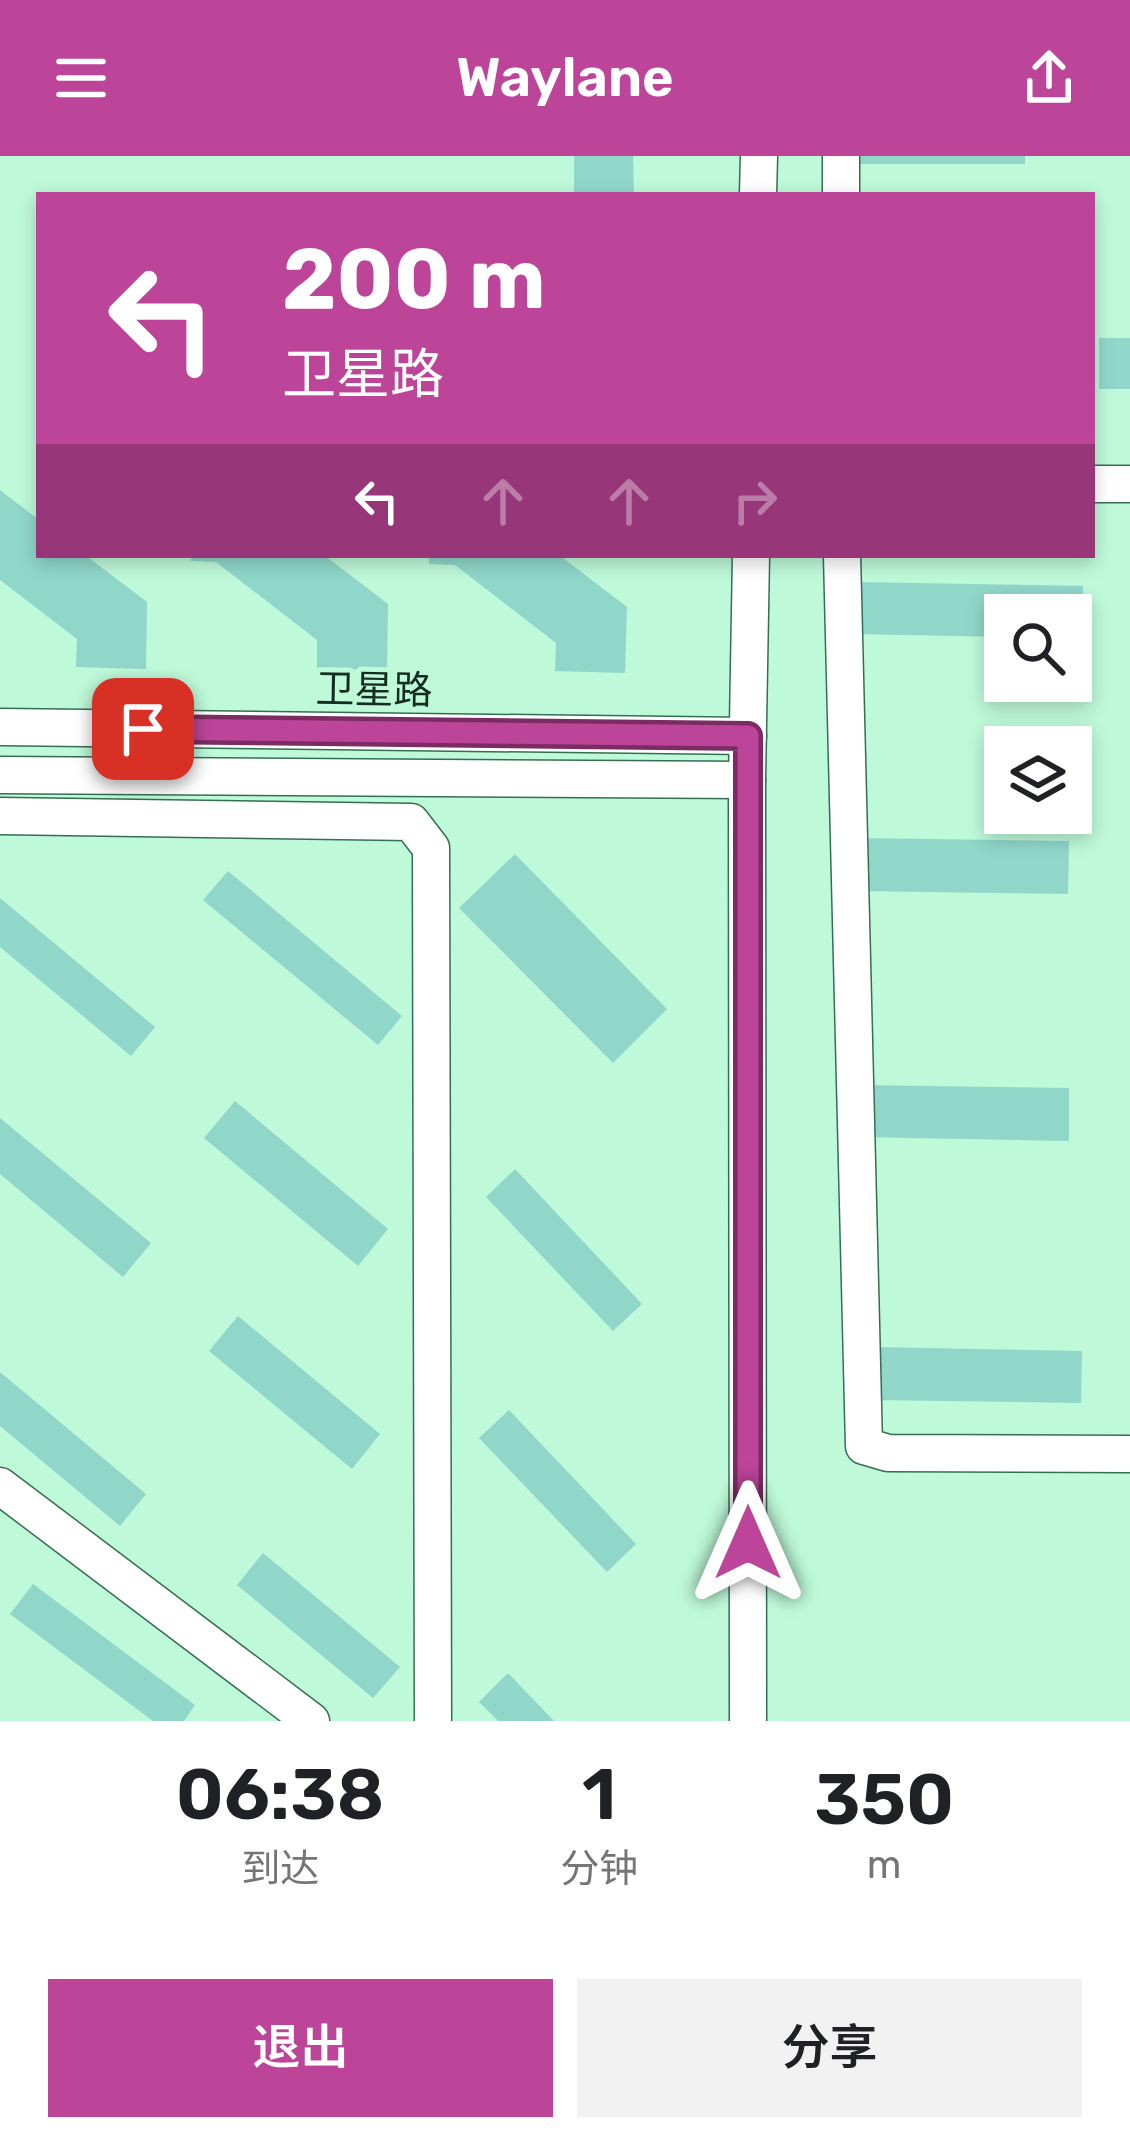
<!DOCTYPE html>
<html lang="zh">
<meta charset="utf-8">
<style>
:root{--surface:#fff;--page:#f2f2f2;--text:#202124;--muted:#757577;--accent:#bd4599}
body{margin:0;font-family:Rubik,"Noto Sans SC",sans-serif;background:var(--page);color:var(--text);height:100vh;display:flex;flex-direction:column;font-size:45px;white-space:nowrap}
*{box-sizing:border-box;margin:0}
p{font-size:39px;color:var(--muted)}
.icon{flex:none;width:66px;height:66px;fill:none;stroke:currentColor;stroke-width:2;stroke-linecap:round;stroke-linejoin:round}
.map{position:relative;height:1565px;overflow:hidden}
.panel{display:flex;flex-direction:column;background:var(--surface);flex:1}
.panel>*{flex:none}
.top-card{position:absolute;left:36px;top:36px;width:1059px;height:366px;border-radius:0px;box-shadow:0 6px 18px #0003;background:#bd4599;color:#fff;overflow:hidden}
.fabs{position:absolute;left:984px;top:438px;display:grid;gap:24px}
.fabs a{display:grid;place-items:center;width:108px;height:108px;border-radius:0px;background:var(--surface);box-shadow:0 6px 18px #0003;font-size:60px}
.pin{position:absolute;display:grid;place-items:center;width:102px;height:102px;color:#fff;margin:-51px;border-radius:24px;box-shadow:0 6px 18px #0006}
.me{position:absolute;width:132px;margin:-66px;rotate:0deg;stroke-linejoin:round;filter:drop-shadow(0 0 9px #0008)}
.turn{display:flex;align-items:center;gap:42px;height:252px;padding:0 48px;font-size:54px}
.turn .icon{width:156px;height:156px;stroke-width:2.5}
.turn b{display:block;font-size:84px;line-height:102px}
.lanes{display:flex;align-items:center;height:114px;padding:0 48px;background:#0003;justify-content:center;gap:60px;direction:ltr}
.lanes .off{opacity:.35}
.eta{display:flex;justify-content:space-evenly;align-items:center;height:204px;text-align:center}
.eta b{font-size:72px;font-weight:600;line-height:84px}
.cta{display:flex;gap:24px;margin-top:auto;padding:24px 48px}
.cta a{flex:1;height:138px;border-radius:0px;background:var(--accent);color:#fff;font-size:48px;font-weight:600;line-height:138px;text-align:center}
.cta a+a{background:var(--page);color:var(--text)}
header{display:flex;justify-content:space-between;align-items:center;height:156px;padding:0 48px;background:var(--accent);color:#fff;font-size:54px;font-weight:600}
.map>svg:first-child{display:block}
</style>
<header><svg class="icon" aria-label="menu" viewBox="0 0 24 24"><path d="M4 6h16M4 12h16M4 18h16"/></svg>Waylane<svg class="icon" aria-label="share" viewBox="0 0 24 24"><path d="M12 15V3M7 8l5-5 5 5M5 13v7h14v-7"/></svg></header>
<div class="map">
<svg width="1130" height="1565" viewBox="0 0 1130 1565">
<rect width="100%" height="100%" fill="#bef9d9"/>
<g fill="#90d7ca">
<polygon points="574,0 633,0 634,39 574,39"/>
<rect x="849" y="0" width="176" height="8"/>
<rect x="1099" y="182" width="31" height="51"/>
<polygon points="0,334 39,364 39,399 85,399 147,446 146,513 76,511 77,483 0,424"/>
<polygon points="191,399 324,399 388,448 387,514 317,513 317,484 216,406 191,405"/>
<polygon points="429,399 559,399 627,451 625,517 555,515 556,487 455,409 429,408"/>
<polygon points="856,426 1083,430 1083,482 1071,482 1071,459 1005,459 1005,481 856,478"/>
<polygon points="857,682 1069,685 1068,738 857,735"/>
<polygon points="515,698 667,853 613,907 459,752"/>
<polygon points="228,715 402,860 378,889 203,744"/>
<polygon points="0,742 155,871 131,900 0,791"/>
<polygon points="858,929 1069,932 1069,985 857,981"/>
<polygon points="235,945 388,1073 358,1110 204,982"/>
<polygon points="0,962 151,1087 123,1121 0,1018"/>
<polygon points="515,1013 642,1148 613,1175 486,1041"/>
<polygon points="238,1160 380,1278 352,1313 209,1195"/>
<polygon points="870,1191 1082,1195 1081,1247 870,1244"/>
<polygon points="0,1216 146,1338 120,1370 0,1270"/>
<polygon points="509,1254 636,1388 607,1416 479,1282"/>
<polygon points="263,1397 400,1511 373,1542 237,1429"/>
<polygon points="33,1428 195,1549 184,1565 153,1565 10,1458"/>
<polygon points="508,1517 554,1565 498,1565 479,1546"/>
</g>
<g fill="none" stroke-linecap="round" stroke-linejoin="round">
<g stroke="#366e53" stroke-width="39">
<g id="minor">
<polyline points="758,39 759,0"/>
<polyline points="841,39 841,0"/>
<polyline points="1092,328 1130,328"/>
<polyline points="842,399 864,1290 888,1297 1130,1298"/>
<polyline points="0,571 748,580"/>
<polyline points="0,619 747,624"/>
<polyline points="0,660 411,666 431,692 433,1565"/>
<polyline points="0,1330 311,1565"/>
<polyline points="748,1565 747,624 751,399"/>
</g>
</g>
<use href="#minor" stroke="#fff" stroke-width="36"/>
</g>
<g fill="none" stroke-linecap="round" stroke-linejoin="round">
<g stroke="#7b2d63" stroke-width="30">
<polyline id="route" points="143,573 748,580 748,1387"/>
</g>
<use href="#route" stroke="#bd4599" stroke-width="21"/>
</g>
<g text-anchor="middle" stroke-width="10" stroke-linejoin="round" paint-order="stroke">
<g font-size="39" fill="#152c20" stroke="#bef9d9">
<text transform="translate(374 533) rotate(1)" y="14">卫星路</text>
</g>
</g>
</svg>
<div class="fabs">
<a><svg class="icon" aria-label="search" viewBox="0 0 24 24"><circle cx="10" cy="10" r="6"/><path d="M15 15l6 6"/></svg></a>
<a><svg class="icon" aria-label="layers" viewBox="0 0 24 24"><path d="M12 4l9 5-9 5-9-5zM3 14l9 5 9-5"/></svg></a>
</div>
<div class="pin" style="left:143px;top:573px;background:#d93025"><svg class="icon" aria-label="arrive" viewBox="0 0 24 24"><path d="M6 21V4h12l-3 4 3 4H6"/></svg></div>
<svg class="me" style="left:748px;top:1387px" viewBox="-20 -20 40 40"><path d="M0-17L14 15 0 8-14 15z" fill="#bd4599" stroke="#fff" stroke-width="4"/></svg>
<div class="top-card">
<div class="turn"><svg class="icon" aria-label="left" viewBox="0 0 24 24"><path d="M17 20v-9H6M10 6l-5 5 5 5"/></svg><div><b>200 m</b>卫星路</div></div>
<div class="lanes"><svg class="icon" aria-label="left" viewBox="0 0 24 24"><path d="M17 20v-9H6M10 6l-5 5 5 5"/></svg><svg class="icon off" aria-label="ahead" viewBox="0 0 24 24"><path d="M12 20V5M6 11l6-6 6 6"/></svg><svg class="icon off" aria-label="ahead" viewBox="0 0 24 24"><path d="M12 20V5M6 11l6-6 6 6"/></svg><svg class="icon off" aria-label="right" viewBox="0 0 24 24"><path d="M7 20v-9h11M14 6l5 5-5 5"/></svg></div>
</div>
</div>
<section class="panel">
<div class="eta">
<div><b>06:38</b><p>到达</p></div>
<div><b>1</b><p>分钟</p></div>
<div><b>350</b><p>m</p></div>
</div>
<div class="cta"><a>退出</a><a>分享</a></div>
</section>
